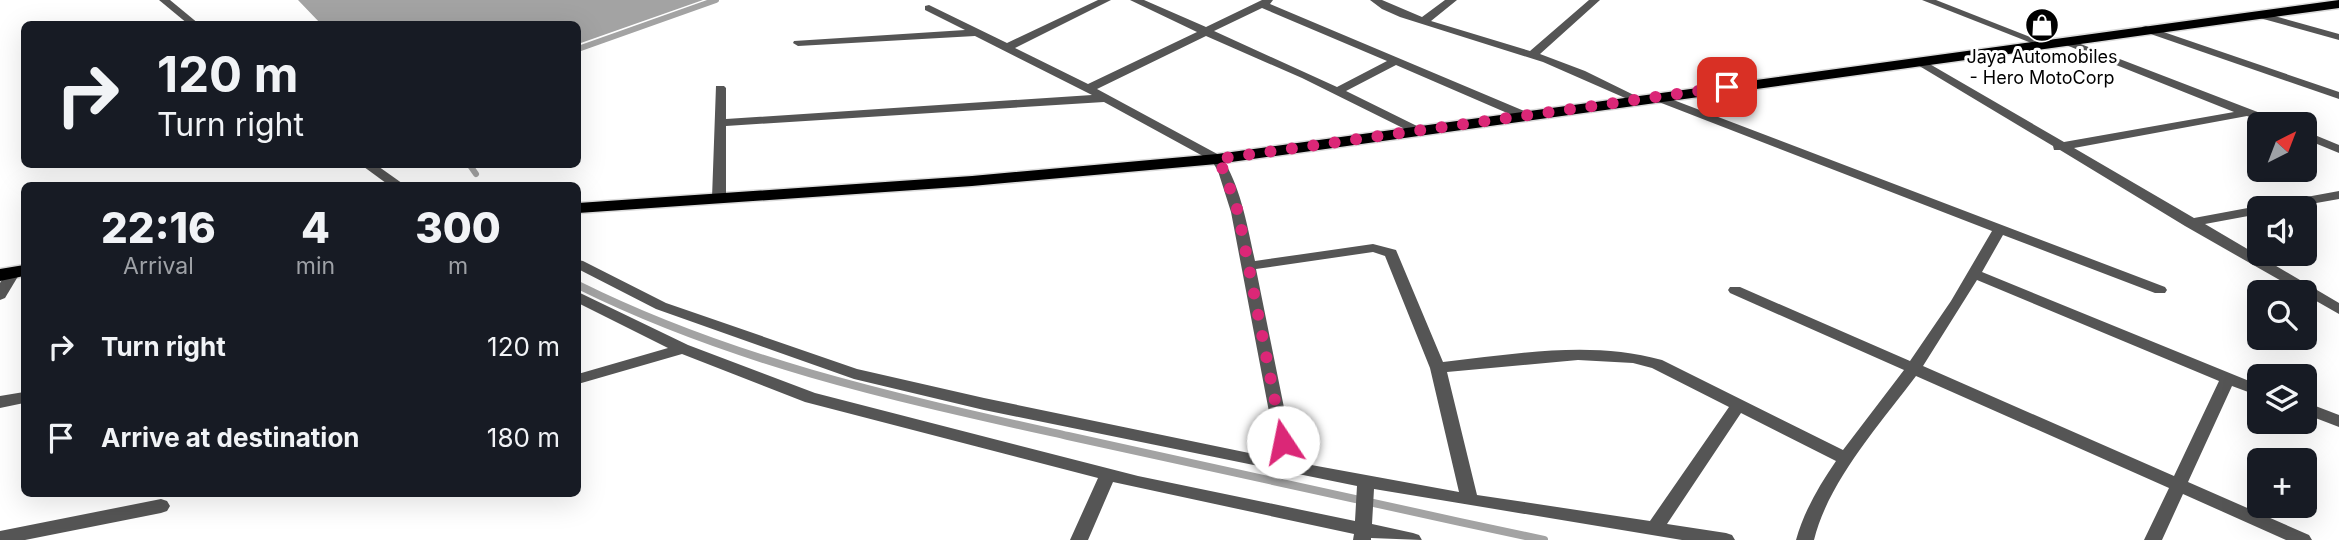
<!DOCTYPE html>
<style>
:root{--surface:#171b24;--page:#20242c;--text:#f1f3f6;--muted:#9ea1a6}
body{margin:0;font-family:Inter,sans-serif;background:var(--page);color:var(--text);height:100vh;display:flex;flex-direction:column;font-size:26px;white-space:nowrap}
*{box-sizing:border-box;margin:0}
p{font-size:23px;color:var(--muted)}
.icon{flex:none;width:38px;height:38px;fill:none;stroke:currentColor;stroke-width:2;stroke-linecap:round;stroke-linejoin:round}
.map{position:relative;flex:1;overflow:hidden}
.details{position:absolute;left:21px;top:182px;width:560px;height:315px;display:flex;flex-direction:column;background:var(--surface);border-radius:10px;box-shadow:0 7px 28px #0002}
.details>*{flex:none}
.hud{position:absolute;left:21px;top:21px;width:560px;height:147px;border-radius:10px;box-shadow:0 7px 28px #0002;background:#171b24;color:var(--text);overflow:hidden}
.needle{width:46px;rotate:42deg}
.controls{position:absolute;left:2247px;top:112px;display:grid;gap:14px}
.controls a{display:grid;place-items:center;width:70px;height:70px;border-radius:10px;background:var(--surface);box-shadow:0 7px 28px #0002;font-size:35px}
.pin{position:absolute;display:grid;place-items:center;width:60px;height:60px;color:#fff;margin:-30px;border-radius:14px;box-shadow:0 4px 10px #0006}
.me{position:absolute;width:77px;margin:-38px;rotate:349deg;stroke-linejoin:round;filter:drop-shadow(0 0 5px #0008)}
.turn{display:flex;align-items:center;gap:24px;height:147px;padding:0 21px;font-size:32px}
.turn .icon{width:91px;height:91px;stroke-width:2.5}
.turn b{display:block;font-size:49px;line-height:60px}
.eta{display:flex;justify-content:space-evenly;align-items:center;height:119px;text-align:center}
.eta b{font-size:42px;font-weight:800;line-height:49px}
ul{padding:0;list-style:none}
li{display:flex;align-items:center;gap:21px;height:91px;padding:0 21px}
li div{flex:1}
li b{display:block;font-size:26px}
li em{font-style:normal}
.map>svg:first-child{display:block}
</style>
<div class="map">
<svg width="2339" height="540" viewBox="0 0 2339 540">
<rect width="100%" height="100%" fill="#fff"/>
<polygon fill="#a3a3a3" points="298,0 703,0 578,44 578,24 321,24"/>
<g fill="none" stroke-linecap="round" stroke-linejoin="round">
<g stroke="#a3a3a3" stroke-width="6">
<polyline points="578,49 716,0"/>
<polyline points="469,164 476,174"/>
</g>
<path stroke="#a3a3a3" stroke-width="8" d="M578 285C735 363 898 398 1068 436 1226 471 1385 506 1544 540"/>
<g stroke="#dbdbdb" stroke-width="3">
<g id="primary">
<polygon points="2339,0 2339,8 1217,164 972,186 578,213 578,203 972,176 1217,154"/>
<polygon points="24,265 24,276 0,281 0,269"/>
</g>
</g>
<g fill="#555" fill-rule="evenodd">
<path d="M1098 0H1111L1015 48 1088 84 1197 32 1130 0H1144L1206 27 1262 0H1273L1270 4 1529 113V119H1521L1396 65 1346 91 1421 128 1423 131 1417 135 1302 78 1206 36 1097 89 1221 156C1241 187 1247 225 1255 261L1373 244 1396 250 1443 362C1516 354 1590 340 1662 360L1843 450 1904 370 1730 293 1728 290 1730 287H1740L1910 361 1951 301 1992 231 1651 99 1649 97 1655 93 2165 287 2167 290 2165 293H2155L2003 235 1982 272 2259 385V396L2232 386 2188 482 2309 535 2312 540H2286L2183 494 2162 540H2144L2169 488 1916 376C1880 424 1828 482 1814 540H1796C1804 511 1819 486 1836 461L1741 413 1667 524 1726 533 1732 535 1735 540H1682L1374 489 1372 524 1413 533 1419 535 1422 540 1371 538V540H1353L1354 534 1113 482 1088 540H1070L1098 478 805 402 682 354 578 384V374L668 348 578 303V292L688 345 815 393 1138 476 1355 521 1357 486 984 410 854 379 656 309 578 269V260L583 261 666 303 857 369 984 398 1278 459 1231 212 1218 171 1212 161 1104 102 726 126V198L719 202 712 198 716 86H724L726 88V119L1092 95 975 36 798 46 793 43 794 41 965 30 925 10V6L929 5 1007 43ZM1262 8 1387 61 1337 87 1214 31ZM1373 252 1385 256 1430 368 1459 492 1295 462 1256 269ZM1977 280 2219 381 2174 476 1923 366ZM1578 360 1633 363 1652 368 1729 407 1650 521 1477 495 1447 372Z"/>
<polygon points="1370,0 1382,0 1422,17 1445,0 1457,0 1431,21 1530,51 1589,0 1600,0 1540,54 1585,71 1642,99 1636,103 1632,101 1543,62 1400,17 1382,9"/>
<polygon points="1922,0 1936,0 2048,44 2043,47 2039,46"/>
<polygon points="2260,12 2339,34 2339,40 2256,17 2255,15"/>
<polygon points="2146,26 2339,92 2339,99 2142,31 2142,27"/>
<polygon points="2065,38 2281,121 2283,124 2267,124 2247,116 2074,148 2194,218 2339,191 2339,199 2288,208 2259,208 2259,214 2205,224 2339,303 2339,314 2185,226 2060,150 2054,150 2053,146 1911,61 1913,59 1921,59 2064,142 2234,112 2061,43 2061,39"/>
<polygon points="2305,131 2339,145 2339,153 2305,139"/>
<polygon points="13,269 20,273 5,298 0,300 0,283 8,270"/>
<polygon points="24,392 24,403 0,408 0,396"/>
<polygon points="2305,402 2339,415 2339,427 2305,414"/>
<polygon points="161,499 167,501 170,506 167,511 161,513 25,540 0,540 0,531"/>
</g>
<g fill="#555" fill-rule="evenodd">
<polygon points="159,0 170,0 199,24 188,24"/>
<polygon points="360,164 375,164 406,186 390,186"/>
</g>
<use href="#primary" fill="#000" fill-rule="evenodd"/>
</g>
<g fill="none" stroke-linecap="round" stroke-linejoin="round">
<polyline stroke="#db2777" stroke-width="12" stroke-dasharray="0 21.6" points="1283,442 1238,212 1224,171 1217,159 1727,87"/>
</g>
<defs>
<g id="shop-disc" transform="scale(1.75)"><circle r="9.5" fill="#000" stroke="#fff"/><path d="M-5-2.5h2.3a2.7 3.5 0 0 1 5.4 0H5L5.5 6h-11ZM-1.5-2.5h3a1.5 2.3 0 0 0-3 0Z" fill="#fff"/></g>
</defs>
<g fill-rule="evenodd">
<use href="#shop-disc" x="2042" y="25"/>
</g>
<g text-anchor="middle" stroke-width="6" stroke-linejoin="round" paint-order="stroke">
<g font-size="18" fill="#000" stroke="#fff">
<text x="2042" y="63">Jaya Automobiles<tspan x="2042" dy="21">- Hero MotoCorp</tspan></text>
</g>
</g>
</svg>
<div class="controls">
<a><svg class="needle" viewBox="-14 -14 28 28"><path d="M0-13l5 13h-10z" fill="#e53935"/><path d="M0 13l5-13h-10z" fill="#9ea1a6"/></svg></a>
<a><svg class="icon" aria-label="sound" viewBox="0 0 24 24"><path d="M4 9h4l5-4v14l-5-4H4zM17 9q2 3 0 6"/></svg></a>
<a><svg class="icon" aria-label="search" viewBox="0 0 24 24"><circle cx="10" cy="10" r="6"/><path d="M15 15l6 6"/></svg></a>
<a><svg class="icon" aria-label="layers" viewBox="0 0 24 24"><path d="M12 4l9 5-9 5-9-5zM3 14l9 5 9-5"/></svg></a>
<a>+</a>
</div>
<div class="pin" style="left:1727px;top:87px;background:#d93025"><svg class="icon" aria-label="arrive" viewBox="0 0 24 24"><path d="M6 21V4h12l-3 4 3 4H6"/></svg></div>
<svg class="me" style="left:1283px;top:442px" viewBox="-20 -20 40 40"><circle r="19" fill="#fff"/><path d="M0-13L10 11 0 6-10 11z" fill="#db2777"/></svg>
<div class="hud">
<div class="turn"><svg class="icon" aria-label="right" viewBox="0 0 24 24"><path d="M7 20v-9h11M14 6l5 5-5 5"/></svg><div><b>120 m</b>Turn right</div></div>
</div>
<section class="details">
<div class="eta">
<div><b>22:16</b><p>Arrival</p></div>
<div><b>4</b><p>min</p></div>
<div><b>300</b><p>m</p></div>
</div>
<ul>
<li><svg class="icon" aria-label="right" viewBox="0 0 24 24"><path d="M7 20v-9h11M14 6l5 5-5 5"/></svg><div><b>Turn right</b></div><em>120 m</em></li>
<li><svg class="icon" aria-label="arrive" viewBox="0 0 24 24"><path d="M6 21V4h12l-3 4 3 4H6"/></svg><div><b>Arrive at destination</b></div><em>180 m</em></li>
</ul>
</section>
</div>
